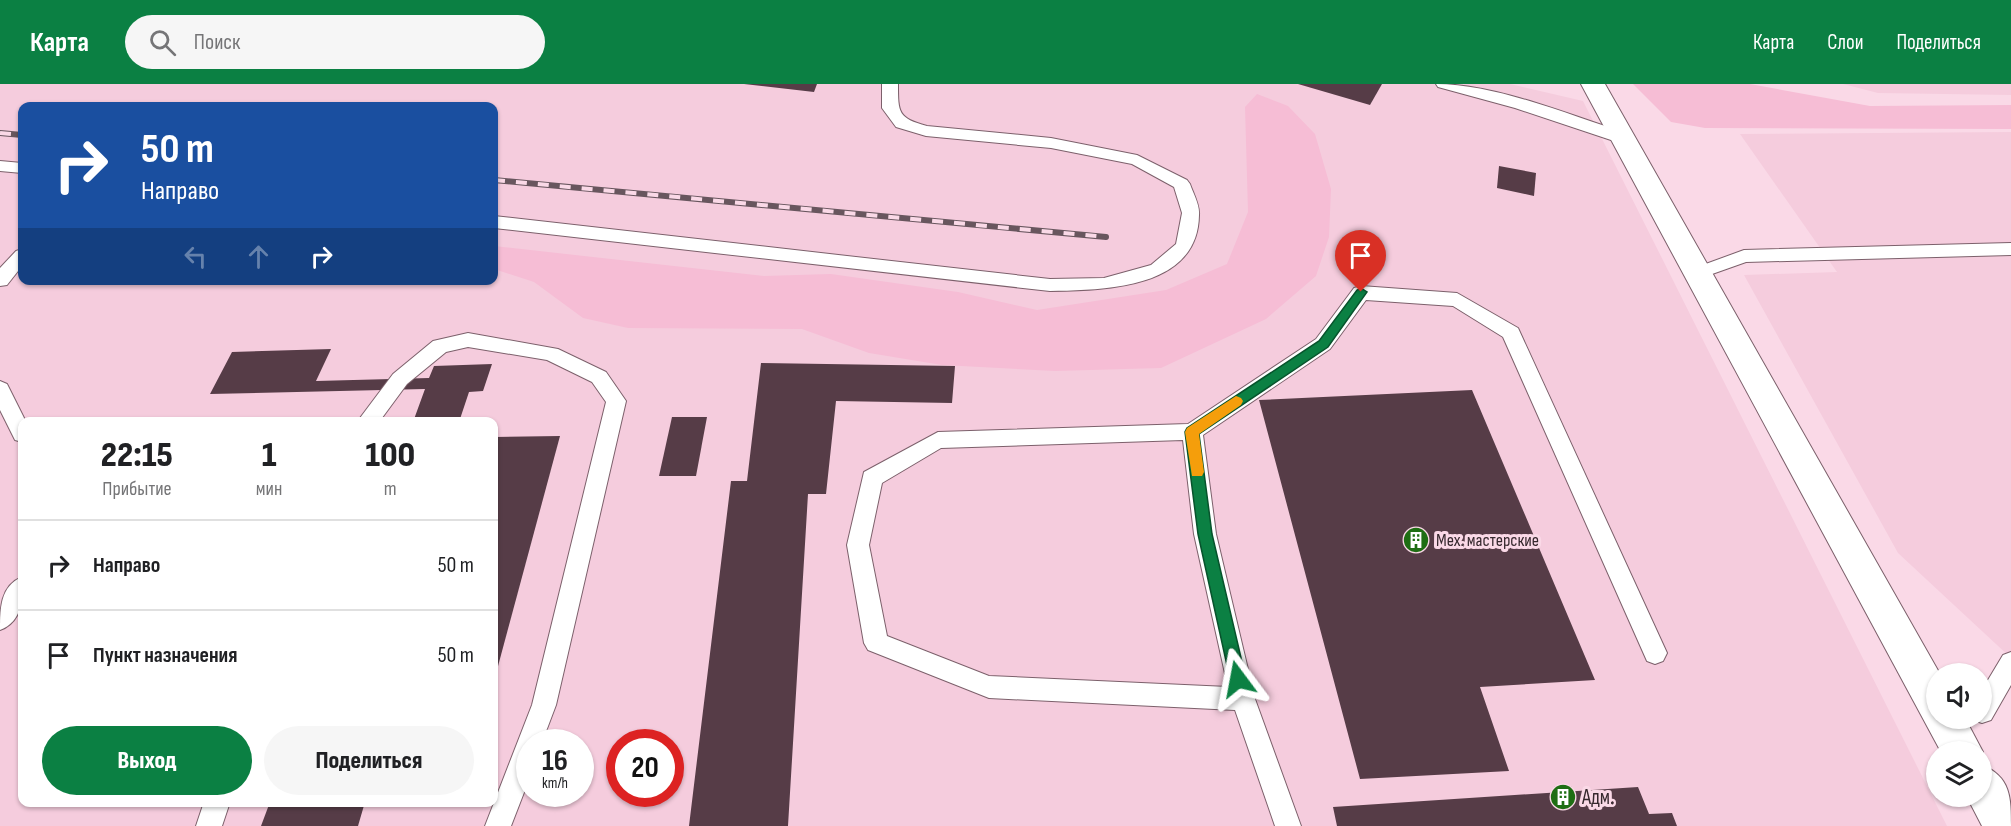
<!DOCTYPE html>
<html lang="ru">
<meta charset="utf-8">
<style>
:root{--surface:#fff;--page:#f6f6f6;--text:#202124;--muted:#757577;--line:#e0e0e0;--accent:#0b8043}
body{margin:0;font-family:"Sofia Sans Condensed",sans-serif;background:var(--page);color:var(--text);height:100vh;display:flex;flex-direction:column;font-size:22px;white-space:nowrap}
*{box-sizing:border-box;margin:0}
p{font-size:20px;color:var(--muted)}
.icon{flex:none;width:33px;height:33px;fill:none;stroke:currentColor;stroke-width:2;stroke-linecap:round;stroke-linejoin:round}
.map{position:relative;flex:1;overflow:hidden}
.details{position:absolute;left:18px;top:333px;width:480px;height:390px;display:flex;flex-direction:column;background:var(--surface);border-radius:12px;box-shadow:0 2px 4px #0004}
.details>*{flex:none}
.top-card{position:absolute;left:18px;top:18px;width:480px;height:183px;border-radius:12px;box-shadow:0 2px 4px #0004;background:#1a4fa0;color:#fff;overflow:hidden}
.controls{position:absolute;left:1926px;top:579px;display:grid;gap:12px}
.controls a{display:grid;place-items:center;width:66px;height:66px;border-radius:50%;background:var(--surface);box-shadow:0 2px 4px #0004;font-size:30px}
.speed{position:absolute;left:516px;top:645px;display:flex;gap:12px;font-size:30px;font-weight:700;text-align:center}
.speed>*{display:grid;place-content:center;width:78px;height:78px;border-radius:50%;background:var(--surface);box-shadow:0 2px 4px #0004;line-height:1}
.speed small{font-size:15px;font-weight:400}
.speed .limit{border:9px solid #d22;background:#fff;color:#111}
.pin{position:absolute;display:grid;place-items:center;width:51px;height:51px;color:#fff;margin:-62px -26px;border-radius:50% 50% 50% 0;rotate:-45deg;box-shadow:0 0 6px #0007}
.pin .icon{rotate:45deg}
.me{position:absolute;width:66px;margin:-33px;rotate:347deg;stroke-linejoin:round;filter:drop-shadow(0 0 4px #0008)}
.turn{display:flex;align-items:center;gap:21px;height:126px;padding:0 24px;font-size:27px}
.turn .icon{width:78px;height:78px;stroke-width:2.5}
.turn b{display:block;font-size:42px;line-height:51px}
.lanes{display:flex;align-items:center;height:57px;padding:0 24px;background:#0003;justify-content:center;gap:30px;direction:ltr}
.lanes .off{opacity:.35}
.eta{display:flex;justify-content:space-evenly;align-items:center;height:102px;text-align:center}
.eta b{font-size:36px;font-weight:800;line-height:42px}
.button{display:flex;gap:12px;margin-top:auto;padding:12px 24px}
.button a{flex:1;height:69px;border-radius:36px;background:var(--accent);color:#fff;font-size:24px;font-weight:800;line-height:69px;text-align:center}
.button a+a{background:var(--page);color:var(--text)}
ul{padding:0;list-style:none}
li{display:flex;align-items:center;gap:18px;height:90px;padding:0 24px;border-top:2px solid var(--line)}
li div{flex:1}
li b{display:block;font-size:22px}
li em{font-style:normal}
header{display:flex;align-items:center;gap:36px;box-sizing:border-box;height:84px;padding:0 30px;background:var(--accent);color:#fff}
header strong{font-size:28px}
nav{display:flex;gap:33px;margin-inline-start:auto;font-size:21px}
.search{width:420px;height:54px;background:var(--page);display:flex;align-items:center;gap:15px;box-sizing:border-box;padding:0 21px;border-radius:33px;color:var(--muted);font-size:22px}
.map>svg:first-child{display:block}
</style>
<header>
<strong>Карта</strong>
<div class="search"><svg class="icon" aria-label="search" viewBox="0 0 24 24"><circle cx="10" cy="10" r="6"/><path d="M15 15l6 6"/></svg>Поиск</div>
<nav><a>Карта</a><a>Слои</a><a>Поделиться</a></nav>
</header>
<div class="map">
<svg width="2011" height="742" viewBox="0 0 2011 742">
<rect width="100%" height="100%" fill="#fad9e7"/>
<g fill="#f5ccdd" fill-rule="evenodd">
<path d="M0 0H1510L1583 17 1947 742H0ZM22 22H494V196H22ZM22 338H494V718H22ZM530 658H580V710H530ZM620 658H670V710H620Z"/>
<polygon points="1843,0 2011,0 2011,11 1878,9"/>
<polygon points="2011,48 2011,574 1898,469 1744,191 1837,188 1740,50"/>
</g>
<g fill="#f6bdd5">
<polygon points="1633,0 1750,0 1870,22 2011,21 2011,45 1705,44 1671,38"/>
<polygon points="1257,10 1288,22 1315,50 1331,105 1329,153 1316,192 1266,235 1161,284 1055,287 942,281 869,269 802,245 628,244 583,234 534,198 494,185 494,162 764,192 831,190 958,208 1037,226 1166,206 1227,180 1248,128 1245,23"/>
</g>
<g fill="#563c47">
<polygon points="744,0 817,0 814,8"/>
<polygon points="1298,0 1382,0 1370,21"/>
<polygon points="1499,82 1536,89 1534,112 1497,104"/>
<polygon points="331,265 316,297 429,294 434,282 492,280 483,307 469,308 459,338 413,338 425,305 210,310 232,268"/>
<polygon points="761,279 955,282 952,319 836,317 826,410 808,410 788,742 689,742 731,397 747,397"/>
<polygon points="1472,306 1595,596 1480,603 1509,687 1360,695 1259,316"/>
<polygon points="672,333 707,333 696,392 659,392"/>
<polygon points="560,352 494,597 494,353"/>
<polygon points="1638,703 1649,730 1672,729 1677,742 1337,742 1333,723"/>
<polygon points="270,718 365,718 358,742 261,742"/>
</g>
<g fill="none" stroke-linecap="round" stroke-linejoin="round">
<g stroke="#7c606b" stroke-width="2">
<g id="service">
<path d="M882 0H898C898 29 898 34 927 42L1051 54 1137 71 1187 96 1190 100C1193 109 1200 121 1199 131 1198 205 1105 206 1050 207L494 144V132L1050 195 1104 194 1151 181 1176 160 1182 129 1174 103 1132 80 1051 64 926 52 896 43 882 24Z"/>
<path d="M1436 0C1497 0 1571 32 1629 50L1631 54 1629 58H1617L1515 24 1438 3Z"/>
<polygon points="0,77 22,79 22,89 0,87"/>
<polygon points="2011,159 2011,171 1746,178 1698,195 1692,193 1689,189 1692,185 1744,166"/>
<polygon points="22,165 22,182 7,201 0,202 0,184 16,167"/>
<path d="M1361 202 1457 209 1518 244 1667 569 1663 577 1655 580 1647 577 1503 253 1453 222 1366 216 1330 265 1203 351 1216 450 1255 615 1301 742H1275L1235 626 989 614 868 566 864 559 847 461 864 388 938 348 1188 340 1316 255 1354 204ZM1183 356 1194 450 1228 603 989 592 887 552 869 461 882 399 941 364Z"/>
<polygon points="468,249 558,265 606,288 626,317 556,621 542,658 530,658 530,693 511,742 485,742 532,621 606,318 592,298 547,276 468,263 446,268 407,300 379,338 357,338 393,290 433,257"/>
<polygon points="0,297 7,300 26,338 22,338 22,358 15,356 0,326"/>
<path d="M22 493C24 513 22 538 0 546 0 525 0 502 22 493Z"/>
<polygon points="2011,568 2011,601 1991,636 1982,639 1973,636 1982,634 1982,606 2003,571"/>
<polygon points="204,718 230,718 222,742 196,742"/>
</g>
</g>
<g stroke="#7c606b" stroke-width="2">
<g id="minor">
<polygon points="1581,0 1605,0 1940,590 1936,590 1936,634 1965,634 1983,668 1982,671 1982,668 1941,668"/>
<path d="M1982 681C2011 693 2011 714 2011 742H1982L1968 715 1967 712H1982Z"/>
</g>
</g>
<use href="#service" fill="#fff" fill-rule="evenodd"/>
<use href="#minor" fill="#fff" fill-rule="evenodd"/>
<g stroke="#68565e" stroke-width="6">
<g id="rail">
<polyline points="0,49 22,51"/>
<polyline points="494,96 1106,153"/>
</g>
</g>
<use href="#rail" stroke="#fad9e7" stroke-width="4" stroke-dasharray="11" stroke-linecap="butt"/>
</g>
<polygon fill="#0b8043" stroke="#07532c" stroke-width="1.5" points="1361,204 1367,208 1328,263 1199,350 1212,450 1246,595 1244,600 1238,602 1233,600 1230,595 1198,450 1185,348 1187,344 1319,257 1357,206"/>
<polygon fill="#f59e0b" points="1236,312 1241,314 1243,317 1241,321 1199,350 1204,388 1202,392 1192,392 1185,348 1187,344"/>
<defs>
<g id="building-disc" transform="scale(1.35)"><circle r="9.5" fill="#1e6e13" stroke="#fad9e7"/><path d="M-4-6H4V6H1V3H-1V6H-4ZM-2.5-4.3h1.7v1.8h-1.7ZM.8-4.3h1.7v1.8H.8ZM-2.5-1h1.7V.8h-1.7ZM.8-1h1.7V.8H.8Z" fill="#fff"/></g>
</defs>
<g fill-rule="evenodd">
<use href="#building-disc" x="1416" y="456"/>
<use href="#building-disc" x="1563" y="713"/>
</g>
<g text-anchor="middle" stroke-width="6" stroke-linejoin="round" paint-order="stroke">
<g font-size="18" fill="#36292e" stroke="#fad9e7" text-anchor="start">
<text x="1436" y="462">Мех. мастерские</text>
</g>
<g font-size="21" fill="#36292e" stroke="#fad9e7" text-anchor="start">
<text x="1582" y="720">Адм.</text>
</g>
</g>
</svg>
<div class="controls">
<a><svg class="icon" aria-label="sound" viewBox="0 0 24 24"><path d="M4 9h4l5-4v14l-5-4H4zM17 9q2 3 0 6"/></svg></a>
<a><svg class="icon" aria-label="layers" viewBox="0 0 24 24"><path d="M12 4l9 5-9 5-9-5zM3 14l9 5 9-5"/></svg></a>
</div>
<div class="speed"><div>16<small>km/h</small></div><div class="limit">20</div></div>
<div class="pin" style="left:1361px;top:208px;background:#d93025"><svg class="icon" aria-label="arrive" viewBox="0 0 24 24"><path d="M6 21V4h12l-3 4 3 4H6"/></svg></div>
<svg class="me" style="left:1238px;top:595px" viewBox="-20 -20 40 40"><path d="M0-17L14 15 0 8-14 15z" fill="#0b8043" stroke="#fff" stroke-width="4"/></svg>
<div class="top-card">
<div class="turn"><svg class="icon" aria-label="right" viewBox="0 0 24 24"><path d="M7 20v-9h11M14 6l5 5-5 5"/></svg><div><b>50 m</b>Направо</div></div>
<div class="lanes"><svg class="icon off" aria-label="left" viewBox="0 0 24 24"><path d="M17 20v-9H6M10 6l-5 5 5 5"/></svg><svg class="icon off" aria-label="ahead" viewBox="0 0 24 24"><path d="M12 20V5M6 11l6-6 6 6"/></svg><svg class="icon" aria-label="right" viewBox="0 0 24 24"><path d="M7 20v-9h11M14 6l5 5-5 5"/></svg></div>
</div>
<section class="details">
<div class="eta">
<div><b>22:15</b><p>Прибытие</p></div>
<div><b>1</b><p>мин</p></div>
<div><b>100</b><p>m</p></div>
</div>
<ul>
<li><svg class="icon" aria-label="right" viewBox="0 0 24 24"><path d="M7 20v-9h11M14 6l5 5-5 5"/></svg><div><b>Направо</b></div><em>50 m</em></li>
<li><svg class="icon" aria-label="arrive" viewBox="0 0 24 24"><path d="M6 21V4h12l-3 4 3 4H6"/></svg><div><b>Пункт назначения</b></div><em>50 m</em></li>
</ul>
<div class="button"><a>Выход</a><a>Поделиться</a></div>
</section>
</div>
